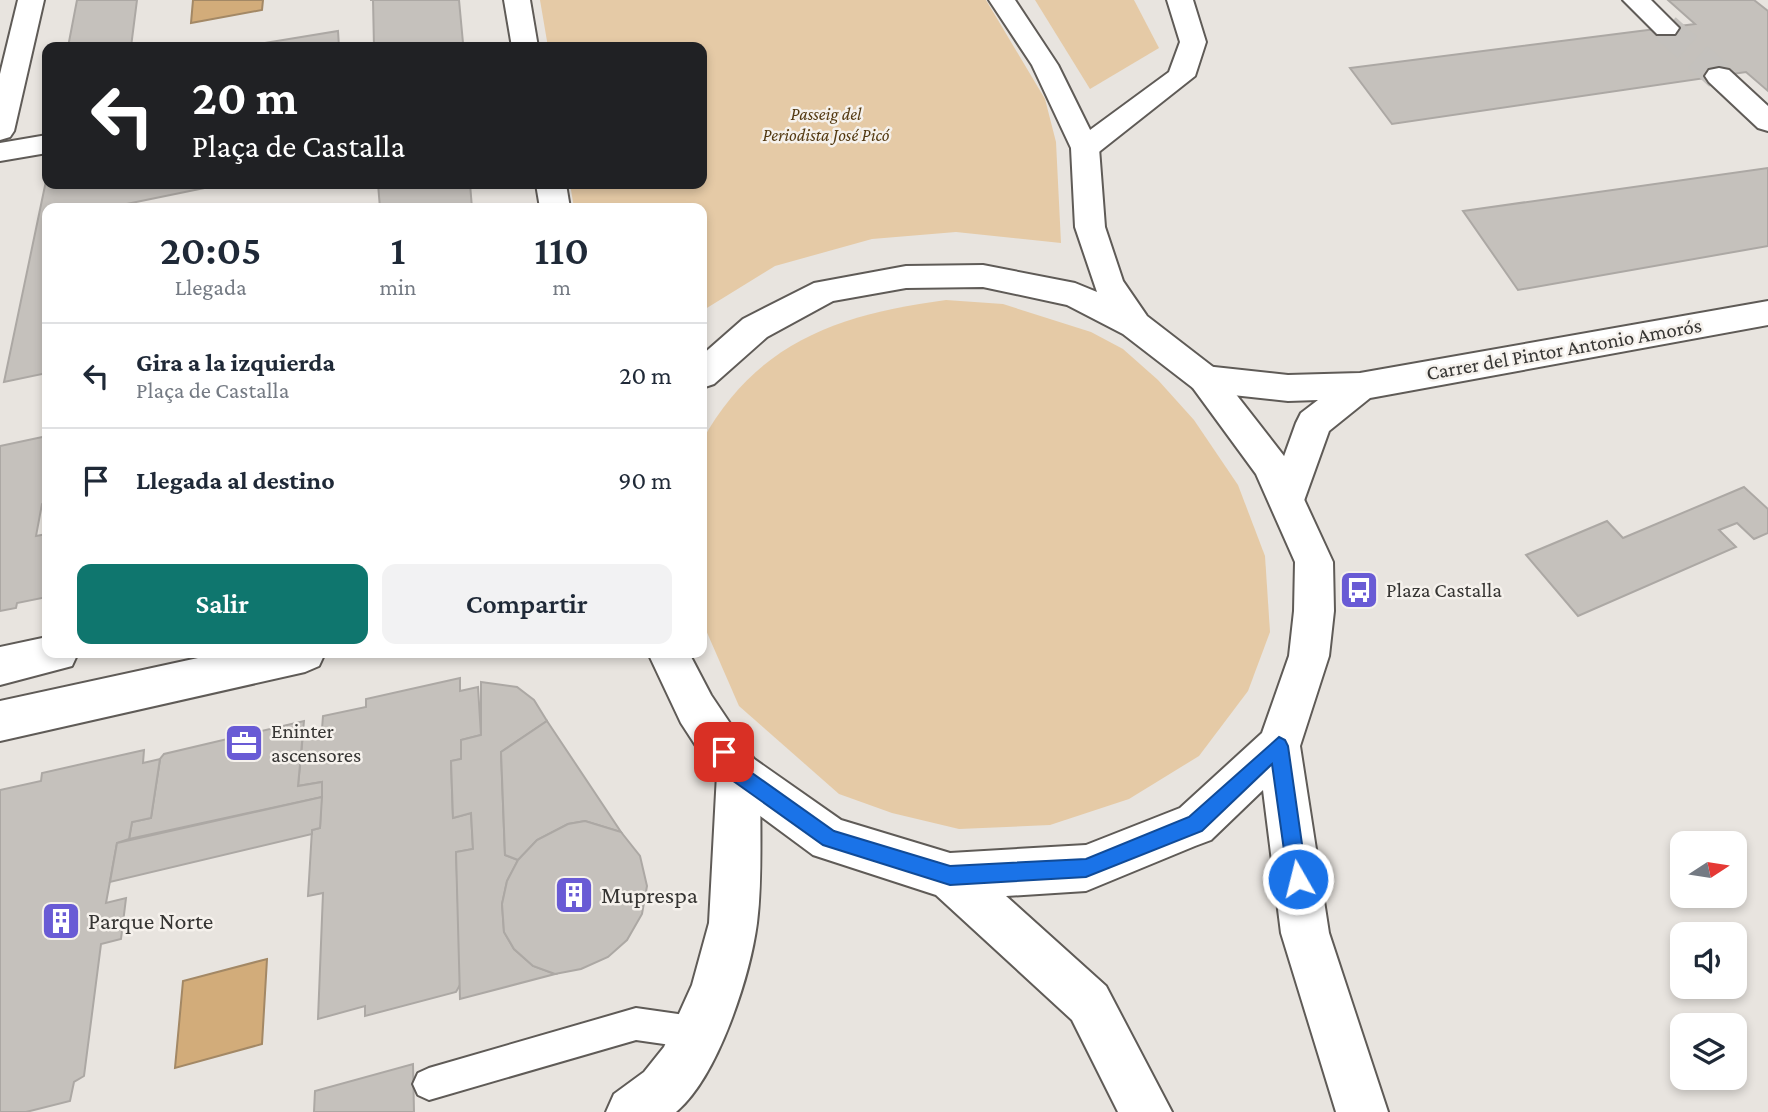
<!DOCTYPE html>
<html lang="es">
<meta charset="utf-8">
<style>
:root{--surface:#fff;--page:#f2f2f3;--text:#1f2937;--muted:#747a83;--line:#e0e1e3;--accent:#0f766e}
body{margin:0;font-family:"Crimson Pro",serif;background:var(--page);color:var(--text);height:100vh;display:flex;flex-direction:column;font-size:26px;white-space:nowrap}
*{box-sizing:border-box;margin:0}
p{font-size:23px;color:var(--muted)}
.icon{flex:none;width:38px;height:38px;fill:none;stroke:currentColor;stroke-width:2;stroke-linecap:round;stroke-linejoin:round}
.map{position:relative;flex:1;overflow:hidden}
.sheet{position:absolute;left:42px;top:203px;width:665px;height:455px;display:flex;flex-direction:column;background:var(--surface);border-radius:14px;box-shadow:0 4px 10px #0003}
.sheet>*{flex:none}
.guide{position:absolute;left:42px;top:42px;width:665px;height:147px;border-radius:14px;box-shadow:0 4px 10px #0003;background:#202124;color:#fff;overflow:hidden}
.needle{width:46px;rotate:78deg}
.tools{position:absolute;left:1670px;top:831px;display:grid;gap:14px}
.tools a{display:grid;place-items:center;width:77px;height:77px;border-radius:14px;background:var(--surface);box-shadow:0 4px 10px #0003;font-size:35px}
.pin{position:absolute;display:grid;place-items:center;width:60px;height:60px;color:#fff;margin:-30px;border-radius:14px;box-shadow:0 4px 10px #0006}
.me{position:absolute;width:77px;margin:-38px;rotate:352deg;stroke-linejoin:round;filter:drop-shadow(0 0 5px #0008)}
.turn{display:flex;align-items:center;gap:24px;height:147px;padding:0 35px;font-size:32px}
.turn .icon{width:91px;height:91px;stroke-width:2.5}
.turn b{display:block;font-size:49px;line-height:60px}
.eta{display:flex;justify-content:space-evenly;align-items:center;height:119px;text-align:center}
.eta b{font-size:42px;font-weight:600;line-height:49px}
.button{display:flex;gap:14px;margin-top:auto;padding:14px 35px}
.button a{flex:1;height:80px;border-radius:14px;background:var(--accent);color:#fff;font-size:28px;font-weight:600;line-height:80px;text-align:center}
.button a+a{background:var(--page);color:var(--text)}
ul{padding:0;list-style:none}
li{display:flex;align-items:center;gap:21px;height:105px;padding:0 35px;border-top:2px solid var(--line)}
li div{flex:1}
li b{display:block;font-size:26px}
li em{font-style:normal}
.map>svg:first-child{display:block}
</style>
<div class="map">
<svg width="1768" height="1112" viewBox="0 0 1768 1112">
<rect width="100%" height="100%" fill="#e8e4df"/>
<g fill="#e5caa6">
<polygon points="540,0 986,0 1045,99 1056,142 1061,243 956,232 872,239 775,266 702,311 702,208 574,208 570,184 702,184 702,47 548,47"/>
<polygon points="1035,0 1134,0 1159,48 1090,89"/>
<path d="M946 300 1003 304 1091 332 1123 349 1158 380 1194 420 1238 485 1265 556 1270 632 1248 691 1199 756 1129 799 1050 825 959 829 892 813 839 794 739 706 702 621V441C756 342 840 314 946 300Z"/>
</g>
<g fill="#d2ac7a" stroke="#a38865" stroke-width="2">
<polygon points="193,0 263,0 262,10 191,23"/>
<polygon points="267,959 262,1044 175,1068 183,981"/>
</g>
<g fill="#c5c1bc" stroke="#aca8a4" stroke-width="2">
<polygon points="77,0 137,0 131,47 68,47"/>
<polygon points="370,0 459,0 463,43 440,47 374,47 373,0"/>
<polygon points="1668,0 1754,0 1768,11 1768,91 1746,72 1392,124 1350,68 1695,24"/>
<polygon points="338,31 339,47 240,47"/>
<polygon points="1768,168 1768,246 1518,290 1463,211"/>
<polygon points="47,176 47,184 224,184 107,208 47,208 47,373 4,382"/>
<polygon points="378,184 470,184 472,208 380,208"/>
<polygon points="47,436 47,503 42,504 36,536 47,534 47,597 17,603 16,608 0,611 0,446"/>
<polygon points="1744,487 1768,509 1768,533 1754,539 1737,523 1719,530 1736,547 1578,616 1526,555 1607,521 1623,538"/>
<polygon points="460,678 460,691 478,687 481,735 461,740 461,759 451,761 453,818 471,813 473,849 456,852 461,983 456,992 365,1016 365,1006 318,1019 323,893 308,896 312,830 320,828 322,782 298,786 303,734 322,729 323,716 366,707 366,699"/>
<polygon points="481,682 517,687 534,700 547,721 501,752 505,855 518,860 507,881 502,904 504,932 514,949 533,966 555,974 460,999 456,852 473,849 471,813 453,818 451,761 461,759 461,740 481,735"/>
<polygon points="304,721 298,786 322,782 322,797 129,839 132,822 151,818 160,759 164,754"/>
<polygon points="547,721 621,832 585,821 568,824 537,840 518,860 505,855 501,752"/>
<polygon points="144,750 143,763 160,759 151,818 132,822 129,839 117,843 106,903 126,898 121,939 101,944 84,1076 74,1082 70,1101 26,1112 0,1112 0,790 41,781 42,773"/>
<polygon points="322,797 320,828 312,830 312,834 110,882 117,843"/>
<polygon points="585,821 621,832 640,856 647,886 642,914 627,940 608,957 581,969 555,974 533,966 514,949 504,932 502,904 507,881 518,860 537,840 568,824"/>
<polygon points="413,1064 414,1112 314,1112 315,1091"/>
</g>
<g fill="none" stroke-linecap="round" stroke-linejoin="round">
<polyline stroke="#c4c1bd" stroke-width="29" stroke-dasharray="29 14" stroke-linecap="butt" points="1666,28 1719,76"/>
<g stroke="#5f5b57" stroke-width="4">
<polygon id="service" points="636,1008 699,1017 710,1022 715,1033 710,1044 699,1049 636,1040 429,1100 418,1095 413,1084 418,1073 429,1068"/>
</g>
<g stroke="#5f5b57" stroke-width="4">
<g id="minor">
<polygon points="18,0 44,0 14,131 10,137 0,140 0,74"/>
<polygon points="1167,0 1193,0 1206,42 1195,76 1095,155 1085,157 1075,155 1071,148 1075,141 1169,72 1180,42"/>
<polygon points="1623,0 1651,0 1679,28 1675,34 1657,34"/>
<polygon points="1719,68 1729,70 1768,106 1768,131 1758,128 1709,82 1705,76 1709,70"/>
<polygon points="47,135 47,153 0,161 0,143"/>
<path d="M739 753 754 759 761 774C759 823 763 875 757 923 750 976 718 1077 676 1112H606L614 1094 644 1072 664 1047 692 985 709 923 717 774 724 759Z"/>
</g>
</g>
<g stroke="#5f5b57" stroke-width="4">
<polygon id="tertiary" points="1768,301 1768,325 1370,398 1329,431 1301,509 1288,513 1275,509 1269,498 1296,423 1301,413 1318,400 1288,401 1205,392 1193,388 1188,379 1193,370 1205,366 1288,375 1360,373"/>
</g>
<g stroke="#5f5b57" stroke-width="4">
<g id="secondary">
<polygon points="504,0 530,0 538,47 512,47"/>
<polygon points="989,0 1015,0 1058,65 1099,148 1105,227 1123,281 1147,316 1217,370 1284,456 1333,562 1334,611 1329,656 1300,746 1329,933 1388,1112 1336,1112 1281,933 1263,790 1211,840 1195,846 1086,891 1006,896 1106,986 1172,1112 1118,1112 1072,1020 936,895 813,855 724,789 681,723 648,653 689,653 711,695 754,759 841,820 950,853 1086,845 1180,808 1262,733 1289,656 1294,611 1295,562 1256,474 1193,388 1123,334 1067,305 983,287 906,288 833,301 767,337 714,384 702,388 702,355 743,319 814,283 906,266 983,265 1075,283 1097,292 1075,227 1071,148 1032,65"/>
<polygon points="536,184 566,184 570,208 540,208"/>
<polygon points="47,637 47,653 78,653 72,666 0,685 0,647"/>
<polygon points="221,653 325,653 319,666 305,672 0,741 0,701"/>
</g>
</g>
<use href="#service" fill="#fff" fill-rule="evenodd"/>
<use href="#minor" fill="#fff" fill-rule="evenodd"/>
<use href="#tertiary" fill="#fff" fill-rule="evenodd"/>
<use href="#secondary" fill="#fff" fill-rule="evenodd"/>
</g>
<polygon fill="#1a73e8" stroke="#114b97" stroke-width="2" points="1279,737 1285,740 1288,746 1307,879 1304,886 1298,889 1291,886 1288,879 1272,764 1202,831 1086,877 950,885 823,845 732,780 716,752 718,746 724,744 731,746 745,768 834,831 950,866 1086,859 1189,817"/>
<defs>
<g id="bus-square" transform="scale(2.0125)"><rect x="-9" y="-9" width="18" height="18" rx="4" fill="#695bd5" stroke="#f5f1ec"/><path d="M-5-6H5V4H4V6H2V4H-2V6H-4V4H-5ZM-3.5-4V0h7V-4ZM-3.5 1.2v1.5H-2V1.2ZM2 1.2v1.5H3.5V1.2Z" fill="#fff"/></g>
<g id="office-square" transform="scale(2.0125)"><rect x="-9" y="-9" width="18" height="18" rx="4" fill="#695bd5" stroke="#f5f1ec"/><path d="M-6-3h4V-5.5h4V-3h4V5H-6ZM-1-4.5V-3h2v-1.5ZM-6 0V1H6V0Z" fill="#fff"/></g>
<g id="building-square" transform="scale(2.0125)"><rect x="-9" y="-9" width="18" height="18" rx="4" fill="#695bd5" stroke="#f5f1ec"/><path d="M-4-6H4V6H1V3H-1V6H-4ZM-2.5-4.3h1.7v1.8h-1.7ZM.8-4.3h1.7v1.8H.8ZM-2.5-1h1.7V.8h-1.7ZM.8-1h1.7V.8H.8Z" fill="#fff"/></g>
</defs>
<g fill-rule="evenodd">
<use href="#bus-square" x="1359" y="590"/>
<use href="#office-square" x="244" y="743"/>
<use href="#building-square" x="574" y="895"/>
<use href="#building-square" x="61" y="921"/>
</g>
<g text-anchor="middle" stroke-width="5" stroke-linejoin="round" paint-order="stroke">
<g font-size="18" font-style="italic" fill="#533911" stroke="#f5f1ec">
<text x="826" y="120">Passeig del<tspan x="826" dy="21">Periodista José Picó</tspan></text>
</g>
<g font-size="21" fill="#363533" stroke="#f5f1ec">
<text transform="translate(1564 349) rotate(-10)" y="7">Carrer del Pintor Antonio Amorós</text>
</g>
<g font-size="21" fill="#363533" stroke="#f5f1ec" text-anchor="start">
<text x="1386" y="597">Plaza Castalla</text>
<text x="271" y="738">Eninter<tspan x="271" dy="24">ascensores</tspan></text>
</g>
<g font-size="24" fill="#363533" stroke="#f5f1ec" text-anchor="start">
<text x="601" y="903">Muprespa</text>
<text x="88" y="929">Parque Norte</text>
</g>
</g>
</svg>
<div class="tools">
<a><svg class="needle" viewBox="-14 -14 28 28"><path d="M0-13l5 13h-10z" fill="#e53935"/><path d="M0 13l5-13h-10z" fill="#747a83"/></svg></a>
<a><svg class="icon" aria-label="sound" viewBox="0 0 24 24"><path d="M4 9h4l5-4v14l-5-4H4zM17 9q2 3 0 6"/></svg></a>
<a><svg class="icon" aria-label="layers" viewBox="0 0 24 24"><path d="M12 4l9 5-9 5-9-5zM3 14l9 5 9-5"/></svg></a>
</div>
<div class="pin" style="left:724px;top:752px;background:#d93025"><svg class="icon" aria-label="arrive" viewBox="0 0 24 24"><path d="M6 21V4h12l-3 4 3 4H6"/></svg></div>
<svg class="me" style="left:1298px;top:879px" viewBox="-20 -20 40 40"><circle r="17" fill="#1a73e8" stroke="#fff" stroke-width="3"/><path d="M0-11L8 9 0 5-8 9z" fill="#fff"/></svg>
<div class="guide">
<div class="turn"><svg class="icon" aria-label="left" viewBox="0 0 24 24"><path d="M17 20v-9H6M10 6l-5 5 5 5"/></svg><div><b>20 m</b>Plaça de Castalla</div></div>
</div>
<section class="sheet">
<div class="eta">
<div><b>20:05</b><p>Llegada</p></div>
<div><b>1</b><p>min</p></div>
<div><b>110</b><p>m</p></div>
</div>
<ul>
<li><svg class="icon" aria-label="left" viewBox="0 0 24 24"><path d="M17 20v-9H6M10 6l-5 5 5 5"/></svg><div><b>Gira a la izquierda</b><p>Plaça de Castalla</p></div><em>20 m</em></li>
<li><svg class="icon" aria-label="arrive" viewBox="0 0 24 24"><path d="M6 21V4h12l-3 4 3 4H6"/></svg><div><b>Llegada al destino</b></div><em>90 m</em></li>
</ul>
<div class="button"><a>Salir</a><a>Compartir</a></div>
</section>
</div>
